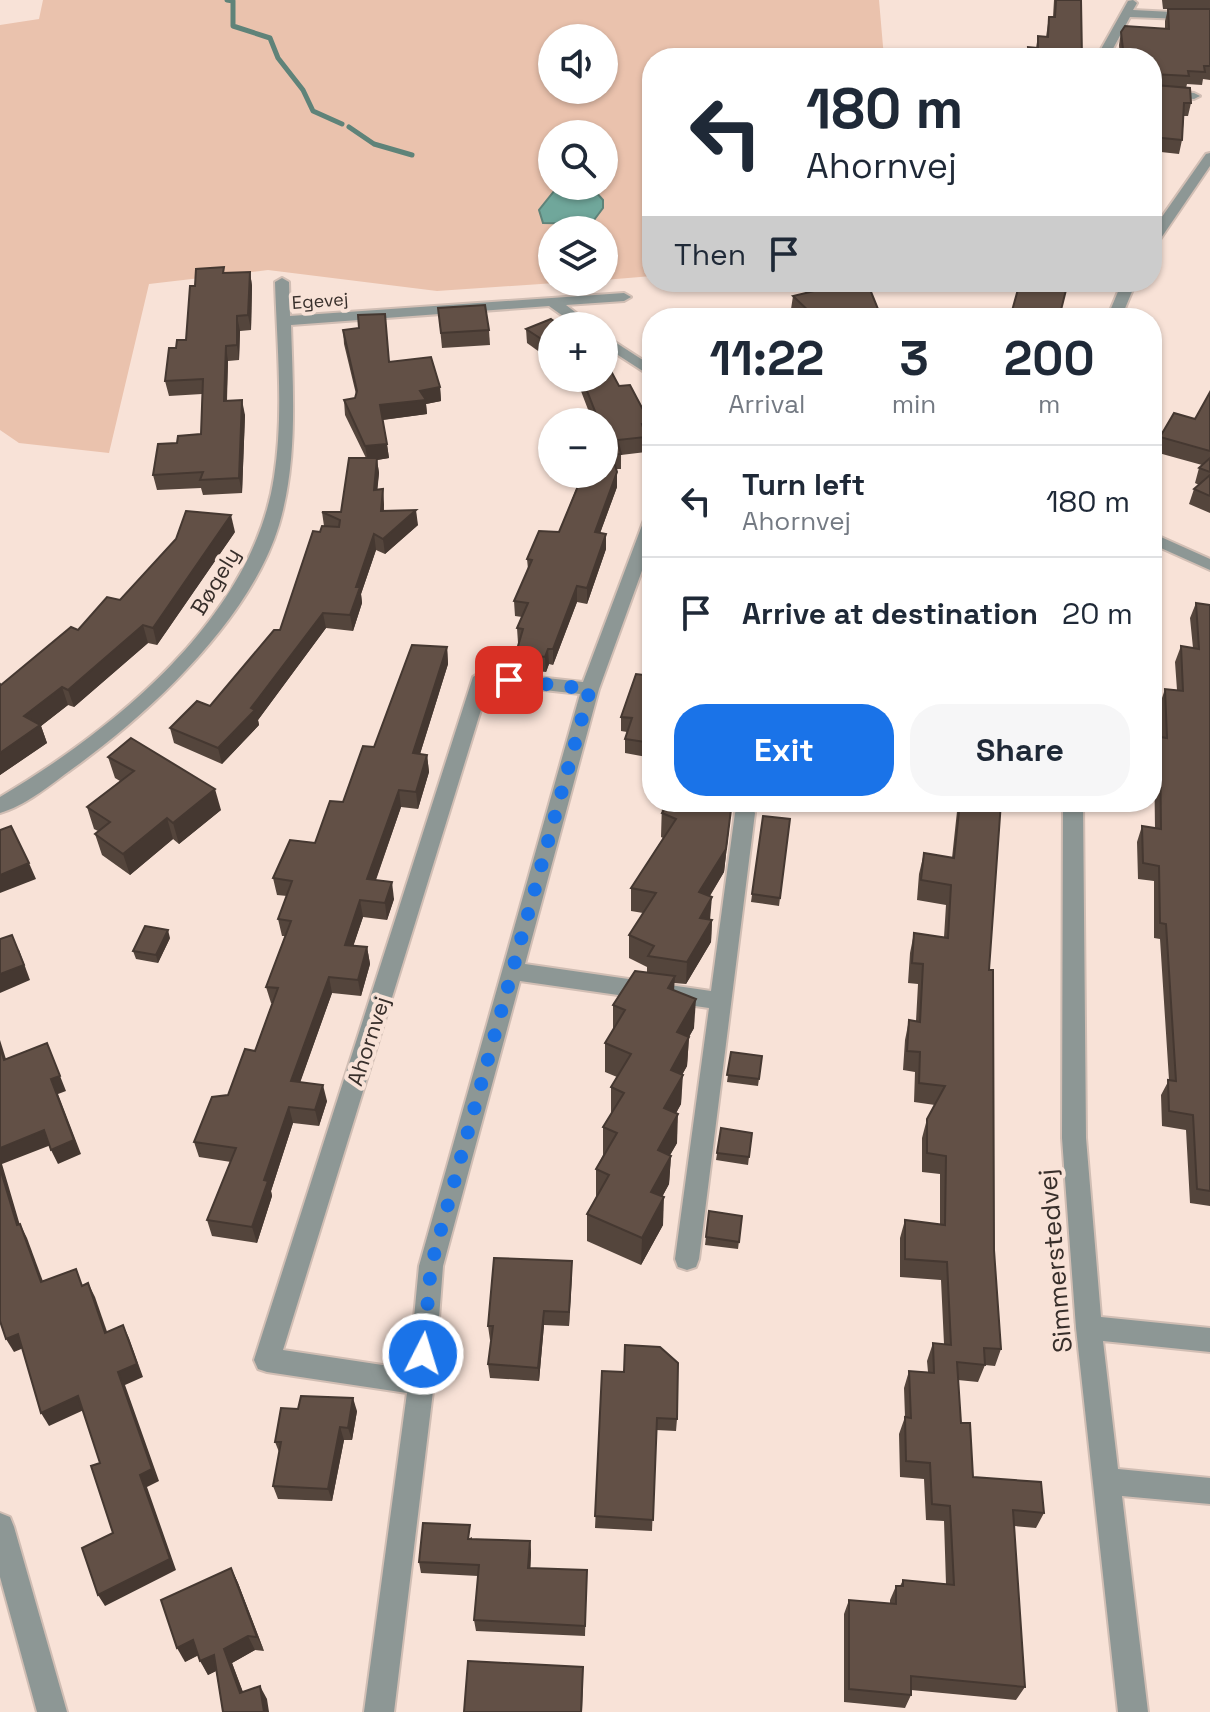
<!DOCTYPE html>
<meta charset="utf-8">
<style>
:root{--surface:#fff;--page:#f6f6f7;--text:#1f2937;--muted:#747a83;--line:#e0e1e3;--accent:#1a73e8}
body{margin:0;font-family:"Space Grotesk",sans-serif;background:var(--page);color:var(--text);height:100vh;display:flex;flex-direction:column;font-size:30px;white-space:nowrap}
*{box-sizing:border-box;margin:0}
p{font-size:26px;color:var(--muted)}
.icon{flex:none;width:44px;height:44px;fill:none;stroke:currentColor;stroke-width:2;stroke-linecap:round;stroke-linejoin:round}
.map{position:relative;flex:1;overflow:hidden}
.side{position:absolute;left:642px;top:308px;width:520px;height:504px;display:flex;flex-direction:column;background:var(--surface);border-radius:32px;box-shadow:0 2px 6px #0004}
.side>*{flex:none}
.guide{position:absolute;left:642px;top:48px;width:520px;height:244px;border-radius:32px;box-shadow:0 2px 6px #0004;background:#fff;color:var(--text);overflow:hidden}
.controls{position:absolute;left:538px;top:24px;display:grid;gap:16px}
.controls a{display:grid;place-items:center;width:80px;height:80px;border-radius:50%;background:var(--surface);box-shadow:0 2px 6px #0004;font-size:40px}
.pin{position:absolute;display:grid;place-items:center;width:68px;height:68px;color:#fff;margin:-34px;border-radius:16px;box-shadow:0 4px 12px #0006}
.me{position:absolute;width:88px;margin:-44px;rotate:5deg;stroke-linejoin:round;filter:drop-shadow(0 0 6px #0008)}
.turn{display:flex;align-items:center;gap:28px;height:168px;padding:0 32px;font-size:36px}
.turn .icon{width:104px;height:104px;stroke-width:2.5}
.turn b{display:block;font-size:56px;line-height:68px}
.then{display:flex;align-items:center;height:76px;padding:0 32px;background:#0003;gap:16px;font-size:30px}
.eta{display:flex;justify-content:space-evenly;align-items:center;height:136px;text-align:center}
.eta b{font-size:48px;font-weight:600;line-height:56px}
.primary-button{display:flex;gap:16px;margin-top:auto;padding:16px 32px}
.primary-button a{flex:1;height:92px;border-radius:32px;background:var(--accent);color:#fff;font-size:32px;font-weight:600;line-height:92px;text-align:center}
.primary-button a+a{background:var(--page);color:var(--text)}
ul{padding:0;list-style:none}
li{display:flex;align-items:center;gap:24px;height:112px;padding:0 32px;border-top:2px solid var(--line)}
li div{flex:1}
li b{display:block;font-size:30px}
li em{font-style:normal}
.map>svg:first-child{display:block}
</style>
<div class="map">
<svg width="1210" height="1712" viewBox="0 0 1210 1712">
<rect width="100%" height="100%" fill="#f8e2d7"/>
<path fill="#eac2ad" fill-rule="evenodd" d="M43 0H879L884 58H652V276L604 280V230H552V282H570L437 291 268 270 149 284 109 453 19 443 0 430V25L39 19ZM552 38H604V90H552ZM552 134H604V186H552Z"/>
<polygon fill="#70a79b" stroke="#5f8379" stroke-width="2" points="577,186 594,190 603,200 603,208 591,224 543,223 539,210 555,190"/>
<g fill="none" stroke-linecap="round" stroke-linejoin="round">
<g stroke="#5f8379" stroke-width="5">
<polyline points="227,0 233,1 233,26 270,38 278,58 303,90 313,111 342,124"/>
<polyline points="349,127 374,144 412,155"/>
</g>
<g stroke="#d1beb4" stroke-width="4">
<g id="minor">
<polygon points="1133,0 1137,3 1133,10 1210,14 1210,20 1130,17 1108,58 1096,58 1128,1"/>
<polygon points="1152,89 1194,93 1200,96 1194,99 1152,95"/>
<polygon points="1210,153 1210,166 1157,244 1152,245 1152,231 1206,154"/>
<path d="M282 278 289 282 290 316 624 293 631 297 624 301 566 305 593 326H577L549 306 291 325C293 391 298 461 279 525 250 621 147 716 68 772 48 787 24 806 0 813V797C115 729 253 617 274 477 284 414 277 346 275 282Z"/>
<polygon points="1122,282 1136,282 1121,318 1107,318"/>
<polygon points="604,335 652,366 652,377 604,346"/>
<path d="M652 515V543L599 689 525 964 711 991 735 813 738 808H752L755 813 699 1259 696 1267 687 1270 678 1267 675 1259 709 1008 520 981 443 1266 434 1383 394 1712H364L407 1393 267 1372 258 1369 254 1360 473 677 482 671 583 682 644 520ZM489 684 580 694 419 1266 409 1369 283 1350Z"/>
<polygon points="1152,533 1210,559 1210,570 1152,544"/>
<polygon points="1063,802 1083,802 1086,1138 1101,1317 1210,1328 1210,1352 1103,1341 1118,1469 1210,1478 1210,1504 1122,1496 1148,1712 1118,1712 1076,1328 1062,1138"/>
<polygon points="0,1513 10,1517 14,1527 67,1712 37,1712 0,1577"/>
</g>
</g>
<use href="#minor" fill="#8d9795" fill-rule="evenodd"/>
</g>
<g fill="#54453c">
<polygon points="1054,0 1081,0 1082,58 1026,58 1028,47 1036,48 1038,36 1046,37 1049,17 1053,17"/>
<polygon points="1162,0 1210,0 1210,80 1203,79 1202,85 1187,84 1186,88 1191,103 1188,116 1184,116 1182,140 1179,154 1152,151 1152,58 1120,58 1119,45 1121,32 1165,28 1165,21 1168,9 1163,9"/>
<polygon points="250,272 252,286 251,330 240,331 239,360 228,361 227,401 245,415 242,493 203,495 201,488 157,490 153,475 177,443 201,434 202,394 169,396 165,381 176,348 186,340 195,286 225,273"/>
<polygon points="826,283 877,318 801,318 791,309 793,296 825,288"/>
<polygon points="438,308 489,330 490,345 442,348"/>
<polygon points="552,326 552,361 527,343 526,329"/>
<polygon points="343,330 390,362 440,387 441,401 426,404 427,414 383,420 389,458 377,460 379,473 377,489 383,489 384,511 418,525 385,554 376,550 361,594 362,603 353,631 326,628 258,720 259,725 222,764 174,743 170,728 210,706 280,630 320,532 324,526 322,512 341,512 366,458 345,415 344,400 355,398 356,394 344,344"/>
<polygon points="576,378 604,378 619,386 650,423 650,438 646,438 646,452 621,455 621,469 616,469 617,487 600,533 606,549 587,604 577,602 553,665 549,664 546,672 517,669 516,653 519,644 518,643 517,628 522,617 515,616 514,601 528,569 527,559 559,532 582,474 604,474 592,420"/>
<polygon points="1210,392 1210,513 1189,504 1194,489 1199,485 1195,483 1199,468 1202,465 1155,452 1160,437 1195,419"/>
<polygon points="235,532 157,645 148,643 74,707 68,705 41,726 47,743 0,775 0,684 1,685 78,630"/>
<polygon points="1196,603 1210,605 1210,1206 1190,1203 1186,1130 1162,1126 1161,1095 1169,1080 1160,939 1154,938 1154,881 1138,879 1137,842 1142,826 1155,828 1154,753 1161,737 1160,704 1165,689 1177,690 1175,662 1181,646 1193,648 1190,618"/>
<polygon points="447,647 448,664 420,754 427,755 429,772 418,809 401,807 376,880 394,899 387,920 363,917 353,946 367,947 370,964 361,996 332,993 300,1082 327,1101 319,1126 293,1123 271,1191 272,1196 257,1243 212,1236 207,1220 231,1162 199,1157 194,1142 228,1095 255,1051 272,1003 271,1003 266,987 285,936 282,936 278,919 287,896 277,895 273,878 315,843 343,802 374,747"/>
<polygon points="652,664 652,758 625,753 625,739 627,732 621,731 621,717 644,675"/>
<polygon points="108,757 221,810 179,844 173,839 130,875 102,855 95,834 98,831 94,829 87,807 120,781 115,778"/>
<polygon points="662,802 732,802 724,872 710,896 710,919 712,920 711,942 686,984 674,983 674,990 694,1028 689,1037 687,1066 682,1075 681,1104 676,1113 677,1143 670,1155 671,1156 669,1184 662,1197 663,1225 641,1265 587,1241 587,1214 596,1197 596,1169 603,1155 603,1127 611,1114 611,1087 617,1077 605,1072 605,1043 613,1031 613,1005 647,973 647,967 629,958 629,935 643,913 631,911 631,888 663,838 661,837"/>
<polygon points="958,802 1001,802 989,970 994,1250 1001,1349 995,1366 985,1365 978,1382 958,1380 961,1423 973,1477 1044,1513 1036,1528 1014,1526 1025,1687 1016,1700 911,1690 911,1695 905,1708 844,1702 844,1614 849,1600 890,1604 890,1600 896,1586 900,1586 903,1580 946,1584 944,1521 926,1520 924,1479 900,1477 899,1434 905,1417 904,1388 909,1371 928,1372 927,1361 933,1343 944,1344 941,1280 900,1277 900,1238 905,1220 940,1225 940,1174 922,1172 922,1138 927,1119 935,1105 914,1102 915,1072 903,1070 905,1040 909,1020 916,1021 918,984 908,983 910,953 914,933 944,937 946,905 917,900 919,874 924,853 952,858"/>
<polygon points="763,816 790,819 779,906 751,902"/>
<polygon points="170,938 158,963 136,959 133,951"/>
<polygon points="731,1052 762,1056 758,1086 727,1082"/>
<polygon points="721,1128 752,1133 748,1165 716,1160"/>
<polygon points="709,1211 742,1216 738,1249 705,1245"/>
<polygon points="572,1261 569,1326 544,1325 539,1381 490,1378 488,1364 491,1340 490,1340 488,1326"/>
<polygon points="602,1371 677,1419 676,1431 656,1430 652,1531 595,1528"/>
<polygon points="357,1411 352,1440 344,1440 332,1501 278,1499 273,1486 279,1452 275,1442"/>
<polygon points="472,1537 472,1539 530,1541 531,1553 530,1568 587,1570 585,1636 476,1631 474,1620 478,1576 421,1573 419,1562"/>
<polygon points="231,1568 238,1583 264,1651 255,1650 232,1663 243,1692 267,1699 223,1712 216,1671 208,1675 198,1655 185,1662"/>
</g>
<g fill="#453831">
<polygon points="250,272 252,286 251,330 248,315"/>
<polygon points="878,309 877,318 836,318"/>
<polygon points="237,316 240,331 239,360 237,345"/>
<polygon points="226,346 228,361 226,416 224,401"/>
<polygon points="440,387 441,401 426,404 427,414 381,420 380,405 420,391"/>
<polygon points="242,400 245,415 242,493 239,478"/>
<polygon points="387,444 389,458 377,460 379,473 376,505 365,446"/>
<polygon points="617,472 617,487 595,547 595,532"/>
<polygon points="383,489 384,505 383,526 381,511"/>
<polygon points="416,510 418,525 385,554 383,539"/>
<polygon points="231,515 235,532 157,645 153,628"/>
<polygon points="374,534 376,550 361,594 362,603 353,631 350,615 356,587"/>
<polygon points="606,534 606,549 587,604 587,588"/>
<polygon points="577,586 577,602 553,665 553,649"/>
<polygon points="323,613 326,628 258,720 259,725 222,764 218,748 251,708"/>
<polygon points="143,625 148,643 74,707 68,690"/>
<polygon points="447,647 448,664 415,770 413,753"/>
<polygon points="548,649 549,664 546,672 545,657"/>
<polygon points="62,687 68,705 41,726 47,743 0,775 0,753 24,716"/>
<polygon points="427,755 429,772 418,809 416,792"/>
<polygon points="215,789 221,810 179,844 173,823"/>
<polygon points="399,790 401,807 370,896 367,879"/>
<polygon points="732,802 724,872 698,915 699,892"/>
<polygon points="167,818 173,839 130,875 123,854"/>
<polygon points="29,863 36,879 0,893 0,875"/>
<polygon points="392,882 394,899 387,920 385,903"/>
<polygon points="712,897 710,920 700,918"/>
<polygon points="360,900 363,917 348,962 345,945"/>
<polygon points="712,920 711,942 686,984 687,962"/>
<polygon points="168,930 170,938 158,963 156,955"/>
<polygon points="367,947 370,964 361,996 358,980"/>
<polygon points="19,950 30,980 0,993 0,974"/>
<polygon points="675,976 673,1006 668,988"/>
<polygon points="329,977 332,993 295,1097 291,1081"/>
<polygon points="696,999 694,1028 675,1061 677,1032"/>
<polygon points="689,1037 687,1066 669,1098 671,1070"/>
<polygon points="0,1040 11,1075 4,1060 0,1047"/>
<polygon points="47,1043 66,1091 58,1094 81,1154 58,1164 51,1150 51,1079"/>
<polygon points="683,1075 681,1104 663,1137 664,1108"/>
<polygon points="323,1085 327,1101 319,1126 315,1110"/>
<polygon points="289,1107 293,1123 271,1191 272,1196 257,1243 252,1227 264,1180"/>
<polygon points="678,1114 677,1143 657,1178 658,1150"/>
<polygon points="44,1130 51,1145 2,1164 24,1239 17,1225 0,1168 0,1148"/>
<polygon points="671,1156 669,1184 650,1219 651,1192"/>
<polygon points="664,1197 663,1225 641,1265 642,1238"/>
<polygon points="20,1224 27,1238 48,1295 41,1282"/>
<polygon points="572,1261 572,1275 569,1326 569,1312"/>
<polygon points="88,1283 95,1297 112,1346 105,1333"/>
<polygon points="544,1311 544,1325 539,1381 538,1368"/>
<polygon points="123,1325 129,1338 143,1377 125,1385 159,1481 147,1487 176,1570 105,1606 98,1595 140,1475 118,1372"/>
<polygon points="18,1334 26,1347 14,1352 6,1339"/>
<polygon points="78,1396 86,1409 49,1426 41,1413"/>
<polygon points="353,1398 357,1411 352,1440 348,1428"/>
<polygon points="340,1427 344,1440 332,1501 328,1489"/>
<polygon points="530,1541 531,1553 530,1579 528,1568"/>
<polygon points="231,1568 238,1583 264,1651 257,1637"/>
<polygon points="248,1636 255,1650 232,1663 248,1706 240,1693 224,1649"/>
<polygon points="193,1640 201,1654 185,1662 177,1648"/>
<polygon points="214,1655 222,1668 208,1675 200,1661"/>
<polygon points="583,1667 583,1682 582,1712 581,1712"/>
<polygon points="260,1686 267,1699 269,1712 264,1712"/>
</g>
<g fill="#625046" stroke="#453831" stroke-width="2">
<polygon points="1056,0 1081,0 1082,58 1069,57 1069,58 1029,58 1028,47 1038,48 1038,36 1048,37 1049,17 1055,17"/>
<polygon points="1168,9 1210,9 1210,66 1204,66 1205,72 1188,71 1189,76 1153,74 1155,85 1190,88 1191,103 1184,103 1182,140 1152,137 1152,58 1124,58 1121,32 1125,26 1169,29"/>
<polygon points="224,267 223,273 250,272 248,315 237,316 237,345 226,346 224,401 242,400 239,478 200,480 203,472 153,475 158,444 177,443 178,436 201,434 203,379 165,381 169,348 176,348 177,340 186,340 190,286 195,286 196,269"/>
<polygon points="867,282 878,309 836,318 816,318 793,296 827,288 826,283"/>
<polygon points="1020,282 1068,282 1059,318 1010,318"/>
<polygon points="485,305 489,330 441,333 438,308"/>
<polygon points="385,314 389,362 431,357 440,387 420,391 426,400 380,405 387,444 365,446 344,400 355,398 357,391 343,330 359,328 358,315"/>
<polygon points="551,319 561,326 552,326 552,346 526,329"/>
<polygon points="604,358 619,386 630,385 650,423 642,424 646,437 617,440 621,454 612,455 617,472 595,532 606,534 587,588 577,586 553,649 548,649 545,657 516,653 523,629 517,628 528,603 514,601 532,560 527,559 539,531 559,532 583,474 604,474 604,422 590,422 589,420 598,419 582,378 604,378"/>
<polygon points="1210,392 1210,451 1160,437 1174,413 1195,419"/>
<polygon points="349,458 377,458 374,490 383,489 381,511 416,510 383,539 374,534 356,587 360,587 350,615 323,613 251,708 255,710 218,748 170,728 197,701 210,706 274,630 280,630 313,531 320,532 322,526 339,527 340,520 322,512 341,512"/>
<polygon points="1210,458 1210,472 1199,468"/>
<polygon points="1210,475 1210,496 1194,489"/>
<polygon points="186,511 231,515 153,628 143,625 68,690 62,687 24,716 40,725 0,753 0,684 1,685 71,627 78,630 107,597 120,600 176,539"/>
<polygon points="1196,603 1210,605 1210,1191 1197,1189 1193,1115 1169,1111 1168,1080 1176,1081 1166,924 1160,923 1159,866 1143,863 1142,826 1161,829 1160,737 1167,738 1165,689 1183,691 1181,646 1199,649"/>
<polygon points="412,645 447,647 413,753 427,755 416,792 399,790 367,879 392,882 385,903 360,900 345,945 367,947 358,980 329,977 291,1081 323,1085 315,1110 289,1107 264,1180 268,1181 252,1227 207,1220 236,1148 194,1142 212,1097 228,1095 245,1049 255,1051 278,988 266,987 291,921 278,919 292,881 273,878 290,840 315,843 330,801 343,802 363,746 374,747"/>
<polygon points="648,663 652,664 652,743 625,739 632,718 621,717 636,674 644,675"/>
<polygon points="131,738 215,789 173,823 167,818 123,854 95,834 110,822 87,807 134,771 108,757"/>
<polygon points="667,802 732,802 726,849 699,892 712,897 700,918 712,920 687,962 648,956 654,946 629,935 656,893 631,888 676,819 662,813 669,803"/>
<polygon points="960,802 1001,802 989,970 993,970 994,1250 1001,1349 984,1348 985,1365 957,1362 961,1423 970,1423 973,1477 1041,1482 1044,1513 1013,1510 1025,1687 911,1676 911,1695 849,1689 849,1600 896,1604 896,1586 903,1586 903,1580 954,1585 950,1506 932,1504 930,1463 906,1461 905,1417 911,1418 909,1371 934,1373 933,1343 951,1345 947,1262 905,1259 905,1220 945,1225 946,1156 927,1153 927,1119 945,1086 919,1083 920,1052 907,1051 909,1020 920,1022 923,964 912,963 914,933 948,938 951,885 921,880 924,853 954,858"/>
<polygon points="763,816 790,819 780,898 752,894"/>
<polygon points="11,826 29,863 0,875 0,830"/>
<polygon points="145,926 168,930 156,955 133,951"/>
<polygon points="12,935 24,965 0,974 0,939"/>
<polygon points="635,971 675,976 668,988 696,999 677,1032 689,1037 671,1070 683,1075 664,1108 678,1114 658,1150 671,1156 651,1192 664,1197 642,1238 587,1214 609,1175 596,1169 617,1133 603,1127 624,1093 611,1087 631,1054 605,1043 625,1010 613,1005"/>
<polygon points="47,1043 60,1076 51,1079 74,1140 51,1150 44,1130 0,1148 0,1047 4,1060"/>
<polygon points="731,1052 762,1056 759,1079 727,1075"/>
<polygon points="721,1128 752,1133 749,1157 717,1153"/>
<polygon points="0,1168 17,1225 20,1224 41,1282 76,1269 82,1286 88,1283 105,1333 123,1325 137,1364 118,1372 152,1469 140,1475 170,1559 98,1595 82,1548 113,1533 91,1466 100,1463 78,1396 41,1413 18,1334 6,1339 0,1321"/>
<polygon points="709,1211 742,1216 739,1242 706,1237"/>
<polygon points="494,1258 572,1261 569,1312 544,1311 538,1368 488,1364 493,1326 488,1326"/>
<polygon points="625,1345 660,1347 678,1363 677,1419 657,1418 653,1520 595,1516 602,1371 624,1372"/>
<polygon points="301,1396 353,1398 348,1428 340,1427 328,1489 273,1486 281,1442 275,1442 281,1408 298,1409"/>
<polygon points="423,1523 470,1525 468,1539 530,1541 528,1568 587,1570 585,1626 474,1620 479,1565 419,1562"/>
<polygon points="231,1568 257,1637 248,1636 224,1649 240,1693 260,1686 264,1712 223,1712 214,1655 200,1661 193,1640 177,1648 161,1600"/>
<polygon points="468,1661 583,1667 581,1712 464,1712"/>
</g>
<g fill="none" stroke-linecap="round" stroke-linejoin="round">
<polyline stroke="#1a73e8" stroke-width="14" stroke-dasharray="0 25.2" points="423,1354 431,1266 590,689 509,680"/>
</g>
<g text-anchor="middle" stroke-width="8" stroke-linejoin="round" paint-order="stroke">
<g font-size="18" fill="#372e2a" stroke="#f8e2d7">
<text transform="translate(320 301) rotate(-4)" y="6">Egevej</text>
</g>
<g font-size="22" fill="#372e2a" stroke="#f8e2d7">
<text transform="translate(215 581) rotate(-59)" y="8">Bøgely</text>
<text transform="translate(368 1041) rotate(-72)" y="8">Ahornvej</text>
</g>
<g font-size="26" fill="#372e2a" stroke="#f8e2d7">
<text transform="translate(1055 1261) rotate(-95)" y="9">Simmerstedvej</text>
</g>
</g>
</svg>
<div class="controls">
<a><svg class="icon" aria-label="sound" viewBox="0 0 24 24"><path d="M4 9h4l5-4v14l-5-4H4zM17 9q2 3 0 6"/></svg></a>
<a><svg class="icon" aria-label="search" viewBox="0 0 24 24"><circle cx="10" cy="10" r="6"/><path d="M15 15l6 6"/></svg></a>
<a><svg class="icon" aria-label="layers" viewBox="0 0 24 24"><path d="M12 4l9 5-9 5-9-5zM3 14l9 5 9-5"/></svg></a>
<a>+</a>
<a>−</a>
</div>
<div class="pin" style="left:509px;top:680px;background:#d93025"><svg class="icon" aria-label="arrive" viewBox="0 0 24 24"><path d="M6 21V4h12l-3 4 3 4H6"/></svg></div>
<svg class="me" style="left:423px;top:1354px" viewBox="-20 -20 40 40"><circle r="17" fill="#1a73e8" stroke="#fff" stroke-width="3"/><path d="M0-11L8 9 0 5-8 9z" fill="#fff"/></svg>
<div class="guide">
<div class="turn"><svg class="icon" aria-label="left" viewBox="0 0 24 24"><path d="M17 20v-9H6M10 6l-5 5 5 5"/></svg><div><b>180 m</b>Ahornvej</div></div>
<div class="then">Then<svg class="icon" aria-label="arrive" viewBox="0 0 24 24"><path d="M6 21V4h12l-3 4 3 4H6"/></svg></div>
</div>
<section class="side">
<div class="eta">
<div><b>11:22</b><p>Arrival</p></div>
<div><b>3</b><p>min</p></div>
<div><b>200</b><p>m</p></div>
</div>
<ul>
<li><svg class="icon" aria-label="left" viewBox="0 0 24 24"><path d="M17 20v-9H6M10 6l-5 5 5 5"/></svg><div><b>Turn left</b><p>Ahornvej</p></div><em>180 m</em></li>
<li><svg class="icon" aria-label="arrive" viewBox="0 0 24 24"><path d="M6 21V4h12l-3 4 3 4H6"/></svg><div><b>Arrive at destination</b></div><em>20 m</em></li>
</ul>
<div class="primary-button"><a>Exit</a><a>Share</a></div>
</section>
</div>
